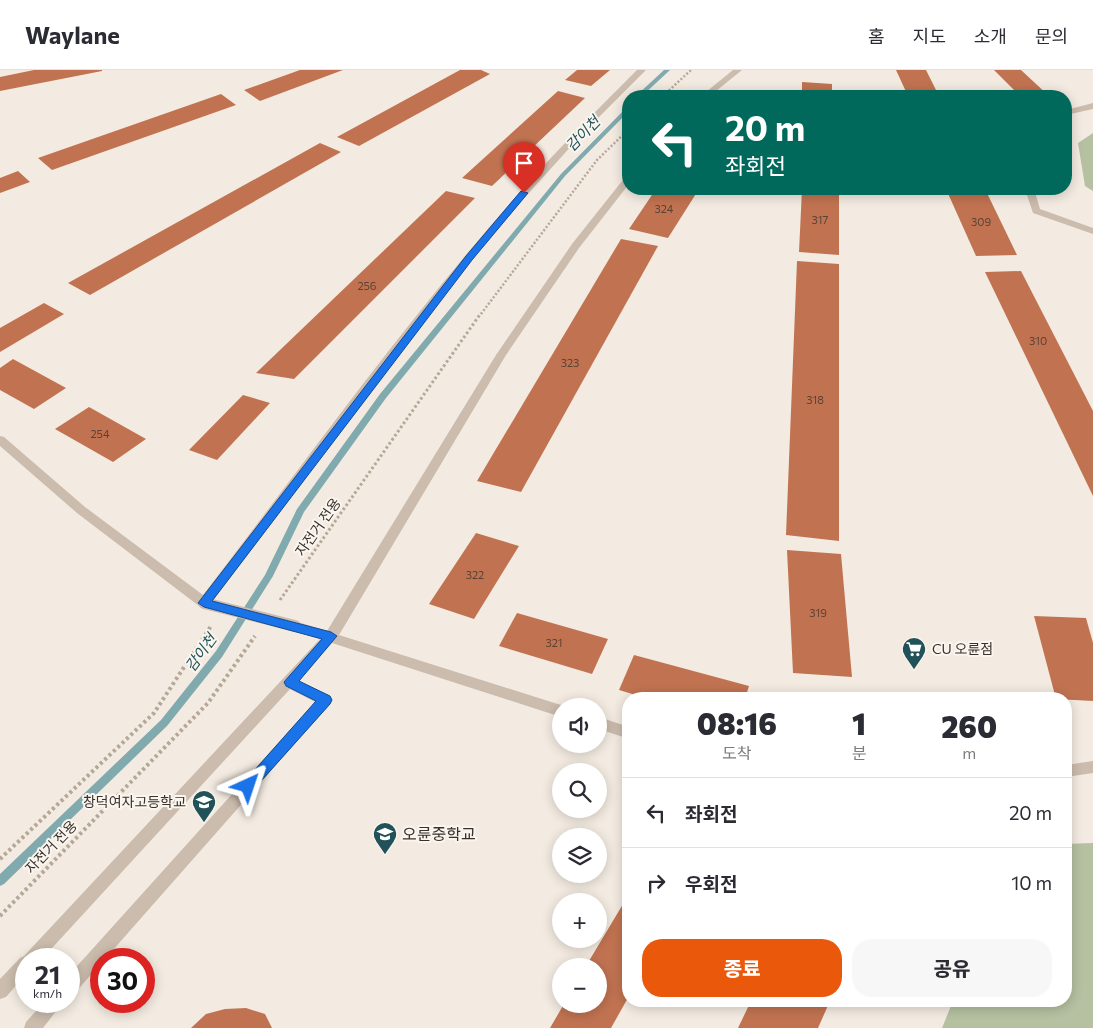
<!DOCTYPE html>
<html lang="ko">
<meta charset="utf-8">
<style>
:root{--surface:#fff;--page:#f7f7f7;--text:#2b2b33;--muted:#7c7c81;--line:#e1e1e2;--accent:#ea580c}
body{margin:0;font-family:Commissioner,"Noto Sans KR",sans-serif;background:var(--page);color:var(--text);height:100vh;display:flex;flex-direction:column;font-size:19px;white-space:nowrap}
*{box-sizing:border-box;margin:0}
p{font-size:16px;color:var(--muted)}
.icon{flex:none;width:28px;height:28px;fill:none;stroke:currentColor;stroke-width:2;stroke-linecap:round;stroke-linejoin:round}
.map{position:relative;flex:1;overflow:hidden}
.drawer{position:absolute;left:622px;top:622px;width:450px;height:315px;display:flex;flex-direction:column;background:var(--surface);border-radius:20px;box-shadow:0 2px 12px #0003}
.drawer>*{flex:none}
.banner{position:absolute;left:622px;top:20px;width:450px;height:105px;border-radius:20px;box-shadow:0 2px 12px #0003;background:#00695c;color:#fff;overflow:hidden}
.fabs{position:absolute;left:552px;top:628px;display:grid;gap:10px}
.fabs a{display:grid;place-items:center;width:55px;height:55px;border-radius:50%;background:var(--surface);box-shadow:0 2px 12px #0003;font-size:25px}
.speed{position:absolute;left:15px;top:878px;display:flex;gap:10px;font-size:25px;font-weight:700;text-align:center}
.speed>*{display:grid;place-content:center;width:65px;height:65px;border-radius:50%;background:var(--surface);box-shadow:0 2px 12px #0003;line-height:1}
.speed small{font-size:12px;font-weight:400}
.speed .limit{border:8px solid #d22;background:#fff;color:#111}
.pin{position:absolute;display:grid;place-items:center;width:42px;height:42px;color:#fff;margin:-51px -21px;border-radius:50% 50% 50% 0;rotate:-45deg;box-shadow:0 0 5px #0007}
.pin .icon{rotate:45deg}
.me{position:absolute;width:55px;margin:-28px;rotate:42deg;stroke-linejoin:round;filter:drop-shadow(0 0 4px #0008)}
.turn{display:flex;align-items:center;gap:18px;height:105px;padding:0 20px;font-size:22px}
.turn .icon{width:65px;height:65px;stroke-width:2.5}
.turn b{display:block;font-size:35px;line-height:42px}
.eta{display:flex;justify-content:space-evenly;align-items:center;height:85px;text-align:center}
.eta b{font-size:30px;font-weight:800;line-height:35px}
.button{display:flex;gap:10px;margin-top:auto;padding:10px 20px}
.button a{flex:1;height:58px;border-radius:20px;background:var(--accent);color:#fff;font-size:20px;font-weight:800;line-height:58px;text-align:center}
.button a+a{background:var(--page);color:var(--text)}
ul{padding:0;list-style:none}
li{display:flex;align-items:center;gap:15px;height:70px;padding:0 20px;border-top:1px solid var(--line)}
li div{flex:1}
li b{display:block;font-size:19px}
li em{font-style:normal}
header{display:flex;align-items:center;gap:30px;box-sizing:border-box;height:70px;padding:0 25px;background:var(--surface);border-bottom:1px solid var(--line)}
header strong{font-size:24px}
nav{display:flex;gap:28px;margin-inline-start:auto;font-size:18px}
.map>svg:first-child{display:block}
</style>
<header>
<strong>Waylane</strong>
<nav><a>홈</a><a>지도</a><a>소개</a><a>문의</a></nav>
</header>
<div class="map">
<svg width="1093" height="958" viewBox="0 0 1093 958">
<rect width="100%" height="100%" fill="#f3ebe1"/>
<g fill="#b5c1a1">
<polygon points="1093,63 1093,121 1085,116 1078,73"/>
<polygon points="1093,773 1093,958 942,958 953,931 1066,931 1066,774"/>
</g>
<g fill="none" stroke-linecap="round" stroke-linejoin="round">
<g fill="#81aaaf" fill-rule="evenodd">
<polygon points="664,0 670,0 642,26 636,26"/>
<polygon points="629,35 629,41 565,106 386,328 304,442 273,506 222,587 167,656 4,814 0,816 0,804 161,650 216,581 265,505 297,439 380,324 561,104"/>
</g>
</g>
<g fill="#c17351">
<polygon points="34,0 102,0 102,1 0,21 0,7"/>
<polygon points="300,0 343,0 260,31 244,20"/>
<polygon points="460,0 481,0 490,4 359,76 337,67"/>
<polygon points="577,0 610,0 591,16 565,10"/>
<polygon points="896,0 926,0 939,26 908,26"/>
<polygon points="994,0 1021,0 1049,26 1020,26"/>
<polygon points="802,12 832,14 832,26 802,26"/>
<polygon points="558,21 585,28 492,116 462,108"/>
<polygon points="221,24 236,35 52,100 38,88"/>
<polygon points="320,73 341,82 90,225 68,213"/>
<polygon points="18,101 30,112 0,123 0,108"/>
<polygon points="656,119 699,119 668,168 629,159"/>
<polygon points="802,119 839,119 839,185 799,182"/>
<polygon points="946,119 985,119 1017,185 976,186"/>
<polygon points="446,121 475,128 294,309 256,303"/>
<polygon points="621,169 658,176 521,422 477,411"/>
<polygon points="797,191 839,194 839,471 786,465"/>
<polygon points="1021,201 1093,341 1093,426 985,202"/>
<polygon points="44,233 64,244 0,282 0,258"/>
<polygon points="13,289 66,318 34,339 0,320 0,298"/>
<polygon points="243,325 270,333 217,390 189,380"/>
<polygon points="89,337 146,369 113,392 55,359"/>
<polygon points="476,463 519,476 474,549 429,534"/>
<polygon points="787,480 841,484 852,607 793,603"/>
<polygon points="517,543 608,569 592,604 499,576"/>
<polygon points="1034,546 1086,548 1093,573 1093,631 1056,629"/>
<polygon points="634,585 749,616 745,629 649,629 619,620"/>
<polygon points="629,824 629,926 611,958 550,958 564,934 599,934 599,896 586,896"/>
<polygon points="751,931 830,931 818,958 738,958"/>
<polygon points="246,938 265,944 272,958 191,958 206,944 225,939"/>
</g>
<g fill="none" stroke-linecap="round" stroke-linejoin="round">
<g stroke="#b6a797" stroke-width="2.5" stroke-dasharray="2 2" stroke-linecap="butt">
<polyline points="663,26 691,0"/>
<polyline points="481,244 597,90 629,59"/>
</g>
<polyline stroke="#b6a797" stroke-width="3" stroke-dasharray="2.5 2.5" stroke-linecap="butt" points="280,530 481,243"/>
<g stroke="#b6a797" stroke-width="4" stroke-dasharray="3 3" stroke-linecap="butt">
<polyline points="0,789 154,643 211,556"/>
<polyline points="0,846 208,633 255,566"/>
</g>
<g fill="#cbbcad" fill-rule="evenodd">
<path d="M637 0H646L584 62 526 126 470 192 417 260 209 536H199L77 443 0 376V366L4 367 85 437 203 525C307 390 406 250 520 122 557 80 597 40 637 0Z"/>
<polygon points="733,0 742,0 710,26 701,26"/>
<polygon points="1093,33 1093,39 1066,45 1066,40"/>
<polygon points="629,105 629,114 579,178 506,285 339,565 564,636 561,636 561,647 332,573 298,611 330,626 332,630 330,634 105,889 101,889 101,893 75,923 69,925 69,905 315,632 290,619 42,889 26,889 26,904 6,927 0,929 0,909 20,888 24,886 320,569 290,560 288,556 290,552 295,551 327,561 496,285 572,174 626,106"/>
<polygon points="1025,119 1034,119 1040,139 1093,158 1093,164 1033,143"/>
<polygon points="599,647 629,657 629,669 599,659"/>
<polygon points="1093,691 1093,703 1066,707 1066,695"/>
<polygon points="45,931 64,931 43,958 24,958 26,952"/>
</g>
<polyline stroke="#cbbcad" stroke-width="12" points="204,533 295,556"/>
</g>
<polygon fill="#1a73e8" stroke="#114b97" points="521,121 528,123 472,190 212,531 331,562 337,566 299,611 330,626 332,630 330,634 253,720 244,720 242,716 244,712 316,631 286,616 284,612 322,569 204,537 198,533 466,186"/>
<defs>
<g id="supermarket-pin" transform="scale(1.25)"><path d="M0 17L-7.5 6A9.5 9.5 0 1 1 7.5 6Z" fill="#225259" stroke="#faf5ee"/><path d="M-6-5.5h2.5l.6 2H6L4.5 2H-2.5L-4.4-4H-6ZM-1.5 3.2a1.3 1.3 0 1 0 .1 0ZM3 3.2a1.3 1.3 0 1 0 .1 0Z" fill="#fff"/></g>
<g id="school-pin" transform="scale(1.25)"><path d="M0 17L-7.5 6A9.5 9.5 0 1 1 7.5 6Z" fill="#225259" stroke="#faf5ee"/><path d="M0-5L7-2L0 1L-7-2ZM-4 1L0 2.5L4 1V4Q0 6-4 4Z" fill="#fff"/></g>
</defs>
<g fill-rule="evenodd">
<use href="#supermarket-pin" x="914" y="579"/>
<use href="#school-pin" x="204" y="732"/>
<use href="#school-pin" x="385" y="764"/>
</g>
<g text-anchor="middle" stroke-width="4" stroke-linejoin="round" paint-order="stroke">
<g font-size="11" fill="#5b4234">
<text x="664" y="143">324</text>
<text x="820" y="154">317</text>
<text x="981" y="156">309</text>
<text x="367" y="220">256</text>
<text x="1038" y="275">310</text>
<text x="570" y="297">323</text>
<text x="815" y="334">318</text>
<text x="100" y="368">254</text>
<text x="475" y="509">322</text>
<text x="818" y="547">319</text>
<text x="554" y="577">321</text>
</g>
<g font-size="14" fill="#39312b" stroke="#faf5ee">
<text transform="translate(318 457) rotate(-55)" y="5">자전거 전용</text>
<text transform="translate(51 777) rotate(-46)" y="5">자전거 전용</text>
</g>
<g font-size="14" fill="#39312b" stroke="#faf5ee" text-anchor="start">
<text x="932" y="584">CU 오륜점</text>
<text x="186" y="737" text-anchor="end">창덕여자고등학교</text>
</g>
<g font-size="15" font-style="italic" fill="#225259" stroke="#faf5ee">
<text transform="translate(583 64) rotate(-46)" y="5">감이천</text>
<text transform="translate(201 583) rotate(-54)" y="5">감이천</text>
</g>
<g font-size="16" fill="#39312b" stroke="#faf5ee" text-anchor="start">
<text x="402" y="770">오륜중학교</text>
</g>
</g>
</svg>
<div class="fabs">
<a><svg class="icon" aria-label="sound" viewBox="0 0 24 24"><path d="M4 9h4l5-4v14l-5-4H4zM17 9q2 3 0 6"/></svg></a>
<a><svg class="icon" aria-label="search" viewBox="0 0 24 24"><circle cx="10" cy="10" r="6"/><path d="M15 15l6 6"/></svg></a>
<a><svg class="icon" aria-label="layers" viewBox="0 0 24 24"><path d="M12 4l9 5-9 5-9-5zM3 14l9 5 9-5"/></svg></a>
<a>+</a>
<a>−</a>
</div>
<div class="speed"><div>21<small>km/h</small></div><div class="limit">30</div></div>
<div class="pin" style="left:524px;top:123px;background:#d93025"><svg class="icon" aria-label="arrive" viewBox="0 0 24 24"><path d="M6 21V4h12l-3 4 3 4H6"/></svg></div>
<svg class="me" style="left:248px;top:716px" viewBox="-20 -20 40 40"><path d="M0-17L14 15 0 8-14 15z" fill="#1a73e8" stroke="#fff" stroke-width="4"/></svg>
<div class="banner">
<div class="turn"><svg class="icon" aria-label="left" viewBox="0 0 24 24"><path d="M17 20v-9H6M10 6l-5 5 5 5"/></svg><div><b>20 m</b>좌회전</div></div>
</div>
<section class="drawer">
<div class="eta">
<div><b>08:16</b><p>도착</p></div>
<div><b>1</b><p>분</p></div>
<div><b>260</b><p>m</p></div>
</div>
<ul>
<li><svg class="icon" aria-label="left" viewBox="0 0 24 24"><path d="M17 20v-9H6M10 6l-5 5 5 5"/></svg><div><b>좌회전</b></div><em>20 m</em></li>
<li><svg class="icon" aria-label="right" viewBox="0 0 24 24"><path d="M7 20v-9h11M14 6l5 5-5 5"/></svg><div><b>우회전</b></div><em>10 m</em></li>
</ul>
<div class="button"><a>종료</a><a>공유</a></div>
</section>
</div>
